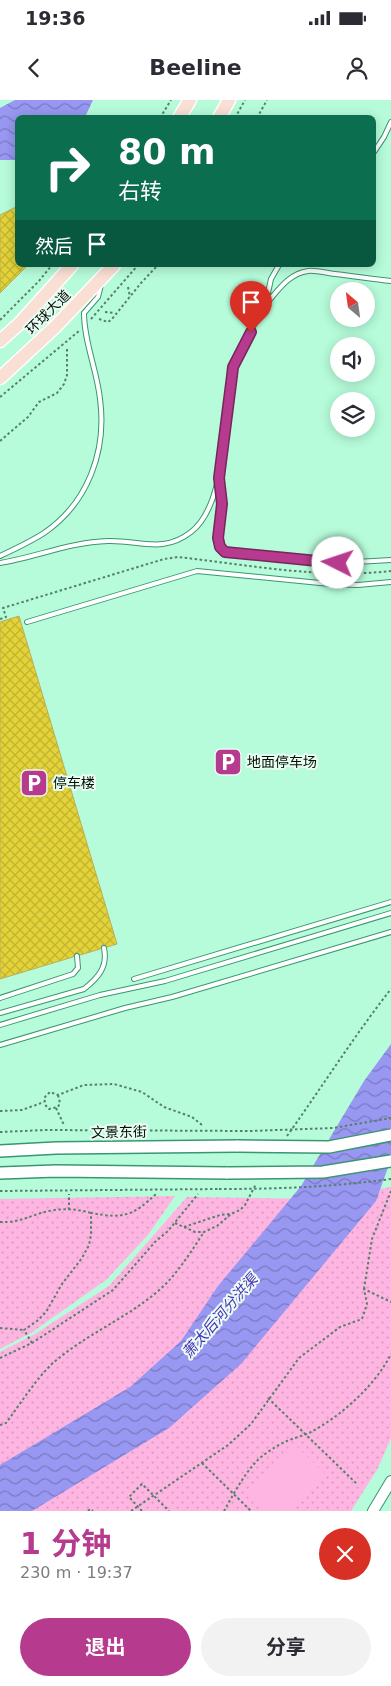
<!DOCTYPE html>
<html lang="zh">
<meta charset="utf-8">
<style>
:root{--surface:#fff;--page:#f2f2f3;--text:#2b2b33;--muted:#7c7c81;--accent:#b63b8e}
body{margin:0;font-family:"DejaVu Sans","Noto Sans SC",sans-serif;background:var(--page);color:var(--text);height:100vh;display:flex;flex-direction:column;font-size:19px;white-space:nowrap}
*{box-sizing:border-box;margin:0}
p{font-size:16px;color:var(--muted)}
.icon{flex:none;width:28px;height:28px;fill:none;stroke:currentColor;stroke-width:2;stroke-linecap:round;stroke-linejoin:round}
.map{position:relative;height:1411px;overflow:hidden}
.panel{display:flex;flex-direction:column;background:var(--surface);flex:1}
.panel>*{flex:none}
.guide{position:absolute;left:15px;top:15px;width:361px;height:152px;border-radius:8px;box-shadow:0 2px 12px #0003;background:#0b6e4f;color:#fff;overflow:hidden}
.needle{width:32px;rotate:331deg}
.fabs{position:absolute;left:330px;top:182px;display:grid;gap:10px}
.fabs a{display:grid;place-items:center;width:45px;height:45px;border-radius:50%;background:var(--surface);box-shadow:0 2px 12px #0003;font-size:25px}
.pin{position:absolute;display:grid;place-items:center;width:42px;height:42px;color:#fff;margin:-51px -21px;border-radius:50% 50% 50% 0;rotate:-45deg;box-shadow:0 0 5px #0007}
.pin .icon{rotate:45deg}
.me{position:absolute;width:55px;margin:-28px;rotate:274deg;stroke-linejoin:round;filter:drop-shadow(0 0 4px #0008)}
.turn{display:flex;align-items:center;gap:18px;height:105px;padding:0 20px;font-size:22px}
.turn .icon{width:65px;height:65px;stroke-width:2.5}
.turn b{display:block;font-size:35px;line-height:42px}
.then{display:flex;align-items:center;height:48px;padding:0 20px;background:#0003;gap:10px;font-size:19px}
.round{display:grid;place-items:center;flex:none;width:52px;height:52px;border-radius:26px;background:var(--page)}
.summary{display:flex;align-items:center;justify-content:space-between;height:85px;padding:0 20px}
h1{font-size:30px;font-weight:700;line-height:38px;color:var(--accent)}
.button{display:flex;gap:10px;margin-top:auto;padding:10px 20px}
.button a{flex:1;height:58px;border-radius:30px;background:var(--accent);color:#fff;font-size:20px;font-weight:700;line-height:58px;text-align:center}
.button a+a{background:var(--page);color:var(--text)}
.status{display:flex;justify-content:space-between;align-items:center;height:35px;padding:0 25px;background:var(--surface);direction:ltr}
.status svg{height:14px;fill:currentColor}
header{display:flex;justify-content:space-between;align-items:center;height:65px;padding:0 20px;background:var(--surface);font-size:22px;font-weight:700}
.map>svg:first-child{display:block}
</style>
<div class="status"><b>19:36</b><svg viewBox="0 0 49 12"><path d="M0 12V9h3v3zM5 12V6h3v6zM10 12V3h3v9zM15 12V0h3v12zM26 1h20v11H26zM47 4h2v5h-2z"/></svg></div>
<header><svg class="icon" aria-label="back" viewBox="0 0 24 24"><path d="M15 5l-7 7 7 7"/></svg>Beeline<svg class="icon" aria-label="person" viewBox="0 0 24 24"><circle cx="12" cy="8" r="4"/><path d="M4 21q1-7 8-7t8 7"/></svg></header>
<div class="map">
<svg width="391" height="1411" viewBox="0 0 391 1411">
<defs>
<pattern id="park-dots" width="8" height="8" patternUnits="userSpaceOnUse" patternTransform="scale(1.25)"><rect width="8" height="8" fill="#ffb5e1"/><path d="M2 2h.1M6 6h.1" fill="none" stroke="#d99bc0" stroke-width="1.8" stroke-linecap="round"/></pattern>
<pattern id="water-waves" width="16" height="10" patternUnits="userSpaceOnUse" patternTransform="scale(1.25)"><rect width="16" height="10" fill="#9897f2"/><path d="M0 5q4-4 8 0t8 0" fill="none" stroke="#7a7ac2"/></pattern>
<pattern id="building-cross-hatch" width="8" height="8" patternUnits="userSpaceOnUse" patternTransform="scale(1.25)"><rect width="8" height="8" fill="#e3d339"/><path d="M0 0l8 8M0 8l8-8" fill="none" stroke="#c1b431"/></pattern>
</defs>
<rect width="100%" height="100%" fill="#b6fcda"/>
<g fill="url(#park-dots)">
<polygon points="391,1087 391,1338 378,1368 351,1411 0,1411 0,1252 35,1234 109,1186 187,1097 318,1099"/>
<polygon points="175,1096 148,1135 106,1180 31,1233 0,1249 0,1099"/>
</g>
<polygon fill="#ffb5e1" points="293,1343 325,1374 289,1411 262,1411 244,1393"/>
<g fill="url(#water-waves)">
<polygon points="15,0 93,0 85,17 18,18 17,60 0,60 0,8"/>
<polygon points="391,944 391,1059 376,1101 241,1264 169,1328 32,1411 0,1411 0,1365 130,1287 181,1241 218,1186 301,1086 364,981"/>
</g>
<g fill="url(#building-cross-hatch)" stroke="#b8af5d">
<polygon points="18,106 18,165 28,165 0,193 0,115"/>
<polygon points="19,516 117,844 107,847 103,844 100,849 80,855 76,852 73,857 0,879 0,522"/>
</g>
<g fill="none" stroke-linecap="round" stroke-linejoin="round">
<g stroke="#3a9670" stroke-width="6">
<g id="service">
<polyline points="374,52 384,37 391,22"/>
<polyline points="266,202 271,179 279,165"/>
<path d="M219 379C220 387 222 395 222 403 223 420 212 438 225 452L338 463 391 460"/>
<path d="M0 456C15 449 30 442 44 433 88 403 107 351 100 299 97 270 84 242 84 213L98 197 101 185"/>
<path d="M0 463C37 457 70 442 108 441 139 440 163 454 191 432 228 404 223 313 233 270 236 255 262 209 272 197 282 185 292 173 308 171 316 170 326 173 335 174 353 176 372 179 391 181"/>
<polyline points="27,522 197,471 330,484 358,485 391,482"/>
<polyline points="134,879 391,802"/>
<polyline points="0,898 73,874 78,868 77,856"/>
<path d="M0 913 84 889C98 878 108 867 104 848"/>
<polyline points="0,925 100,895 165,881 391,813"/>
<polyline points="0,945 125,908 172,897 391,832"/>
</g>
</g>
<g stroke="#3a9670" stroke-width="12">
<polyline id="tertiary" points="373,1411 391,1381"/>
</g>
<g stroke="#3a9670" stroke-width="14">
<g id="secondary">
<polyline points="0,1051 56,1048 238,1046"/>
<polyline points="0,1073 56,1071 228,1073"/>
</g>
</g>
<g stroke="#fff" stroke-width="15">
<g id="primary">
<polyline points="179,18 190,0"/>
<polyline points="219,18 229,0"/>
<polyline points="0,241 20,223 72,165"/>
<polyline points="0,278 55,227 114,165"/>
</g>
</g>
<g stroke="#56806b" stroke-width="2" stroke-dasharray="2.5 2.5" stroke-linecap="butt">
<polyline points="160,18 171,0"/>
<polyline points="235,18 245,0"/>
<polyline points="257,18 267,0"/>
<polyline points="128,187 130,197"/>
<polyline points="105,212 115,213"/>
<polyline points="91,219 138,165"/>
<polyline points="99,219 108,222 112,219 141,183 158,165"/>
<polyline points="0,220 39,181 52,165"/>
<polyline points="0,297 79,231"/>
<polyline points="0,341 28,317 39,302 57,293 64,284 67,275 67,249"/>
<path d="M0 519 6 517 3 508 164 459 178 457C249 465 320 479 391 471"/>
<polyline points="58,995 60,1003 58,1007 49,1009 46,1006 44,998 50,992 58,995 84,985 114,984 142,992 164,1007 192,1017 202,1025"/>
<polyline points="56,1008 64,1025"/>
<polyline points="0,1011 22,1010 44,1002"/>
<polyline points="0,1032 46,1030 250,1031"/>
<path d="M287 1036C322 987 354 936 391 889"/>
<polyline points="0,1091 219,1089"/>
<polyline points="69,1110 69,1094"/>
<path d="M0 1122C21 1123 30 1115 49 1111 63 1108 78 1109 91 1113"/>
<polyline points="175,1123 195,1132 204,1132 217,1126 231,1114 240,1110 245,1105 256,1084"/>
<polyline points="184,1127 220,1115 230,1114"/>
<polyline points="364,1189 372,1139 391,1091"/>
<polyline points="0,1228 24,1230"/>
<path d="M32 1243 24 1230 37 1221 46 1212 62 1184 82 1158 89 1145 91 1135V1113C124 1119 133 1116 157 1093"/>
<polyline points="0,1258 32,1243 113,1190 155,1142 168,1131 198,1094"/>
<polyline points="268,1298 357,1384"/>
<path d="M0 1325 6 1323C21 1303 35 1280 53 1263 85 1235 125 1219 157 1192 177 1175 190 1153 204 1132"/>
<polyline points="202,1363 251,1411"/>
<polyline points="88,1411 90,1409 93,1411"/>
<polyline points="131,1411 228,1345 251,1324 299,1258 340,1227 362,1219 367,1204 364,1189 391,1202"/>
<polyline points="142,1411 129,1397 142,1384 169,1411"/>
<path d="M224 1411C233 1395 243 1376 255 1363 263 1354 276 1346 287 1341 294 1338 302 1336 309 1333 340 1317 375 1286 391 1254"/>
</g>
<use href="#service" stroke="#fff" stroke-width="4"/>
<use href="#tertiary" stroke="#fff" stroke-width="10"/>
<use href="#secondary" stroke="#fff" stroke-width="11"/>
<use href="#primary" stroke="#f9dfd4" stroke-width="12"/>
<g stroke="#3a9670" stroke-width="14" stroke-linecap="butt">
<g id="secondary-bridge">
<polyline points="238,1046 329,1047 391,1035"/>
<polyline points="228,1073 323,1072 391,1061"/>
</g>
</g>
<g stroke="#56806b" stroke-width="2" stroke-dasharray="2.5 2.5" stroke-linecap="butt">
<polyline points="250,1031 333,1028 391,1018"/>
<path d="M219 1089C279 1089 332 1087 391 1079"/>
</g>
<use href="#secondary-bridge" stroke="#fff" stroke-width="11"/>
</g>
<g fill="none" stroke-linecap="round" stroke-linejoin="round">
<g stroke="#76265c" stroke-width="12">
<polyline id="route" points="251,232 233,267 232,276 219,378 222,404 218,438 220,447 225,452 338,463"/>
</g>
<use href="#route" stroke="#b63b8e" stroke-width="9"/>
</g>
<defs>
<g id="parking-square" transform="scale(1.4375)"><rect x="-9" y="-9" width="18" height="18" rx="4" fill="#b63b8e" stroke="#ebfcf3"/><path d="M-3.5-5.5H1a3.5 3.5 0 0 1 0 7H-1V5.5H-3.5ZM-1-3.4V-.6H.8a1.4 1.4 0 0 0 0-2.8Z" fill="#fff"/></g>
</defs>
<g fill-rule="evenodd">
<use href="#parking-square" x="228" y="662"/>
<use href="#parking-square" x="34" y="683"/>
</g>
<g text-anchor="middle" stroke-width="4" stroke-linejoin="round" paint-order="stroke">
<g font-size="14" fill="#001107" stroke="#ebfcf3">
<text transform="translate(48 212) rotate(-45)" y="5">环球大道</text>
<text transform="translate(119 1032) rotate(-1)" y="5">文景东街</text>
</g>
<g font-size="14" fill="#001107" stroke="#ebfcf3" text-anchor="start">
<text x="247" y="667">地面停车场</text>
<text x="53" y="688">停车楼</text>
</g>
<g font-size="15" font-style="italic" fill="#4b33b6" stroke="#ebfcf3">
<text transform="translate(220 1216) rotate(-49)" y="5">萧太后河分洪渠</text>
</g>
</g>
</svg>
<div class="fabs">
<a><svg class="needle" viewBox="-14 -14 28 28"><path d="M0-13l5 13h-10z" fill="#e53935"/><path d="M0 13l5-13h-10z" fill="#7c7c81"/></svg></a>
<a><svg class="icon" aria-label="sound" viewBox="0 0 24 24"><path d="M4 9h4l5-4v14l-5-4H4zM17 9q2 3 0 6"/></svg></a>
<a><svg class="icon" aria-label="layers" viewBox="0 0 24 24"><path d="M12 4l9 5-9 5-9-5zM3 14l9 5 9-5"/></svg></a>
</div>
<div class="pin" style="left:251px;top:232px;background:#d93025"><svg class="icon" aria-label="arrive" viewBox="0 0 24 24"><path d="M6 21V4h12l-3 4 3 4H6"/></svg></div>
<svg class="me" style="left:338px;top:463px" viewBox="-20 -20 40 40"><circle r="19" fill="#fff"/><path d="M0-13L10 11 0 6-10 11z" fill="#b63b8e"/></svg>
<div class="guide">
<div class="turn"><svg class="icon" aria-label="right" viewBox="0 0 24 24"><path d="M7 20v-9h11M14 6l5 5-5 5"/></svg><div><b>80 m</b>右转</div></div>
<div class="then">然后<svg class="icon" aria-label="arrive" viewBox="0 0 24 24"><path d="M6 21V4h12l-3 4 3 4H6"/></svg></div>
</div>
</div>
<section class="panel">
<div class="summary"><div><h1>1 分钟</h1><p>230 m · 19:37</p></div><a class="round" style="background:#d93025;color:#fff"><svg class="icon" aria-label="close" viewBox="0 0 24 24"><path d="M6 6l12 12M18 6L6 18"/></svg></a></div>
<div class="button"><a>退出</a><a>分享</a></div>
</section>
